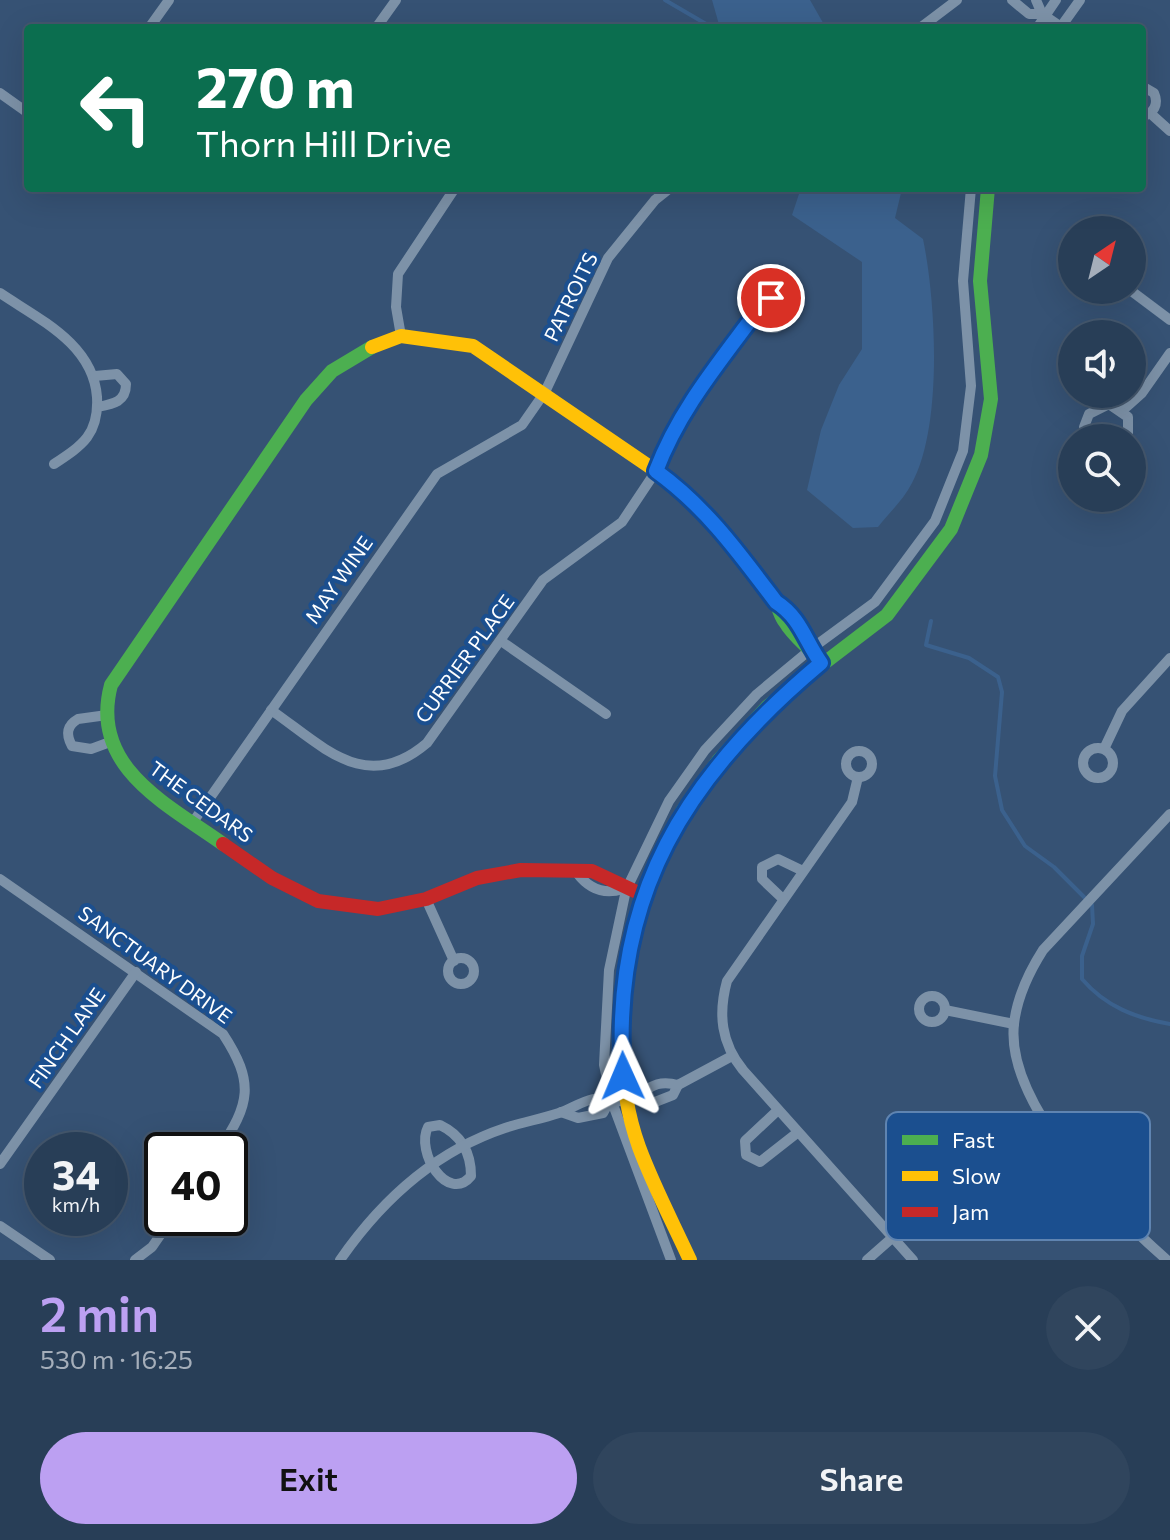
<!DOCTYPE html>
<meta charset="utf-8">
<style>
:root{--surface:#283e57;--page:#30455d;--text:#f1f3f6;--muted:#a5aeba;--line:#44576d;--accent:#bca0f2}
body{margin:0;font-family:Commissioner,sans-serif;background:var(--page);color:var(--text);height:100vh;display:flex;flex-direction:column;font-size:30px;white-space:nowrap}
*{box-sizing:border-box;margin:0}
p{font-size:26px;color:var(--muted)}
.icon{flex:none;width:44px;height:44px;fill:none;stroke:currentColor;stroke-width:2;stroke-linecap:round;stroke-linejoin:round}
.map{position:relative;height:1260px;overflow:hidden}
.details{display:flex;flex-direction:column;background:var(--surface);flex:1}
.details>*{flex:none}
.top-card{position:absolute;left:24px;top:24px;width:1122px;height:168px;border-radius:8px;box-shadow:0 8px 32px #0002,0 0 0 2px var(--line);background:#0b6e4f;color:#fff;overflow:hidden}
.needle{width:52px;rotate:35deg}
.fabs{position:absolute;left:1058px;top:216px;display:grid;gap:16px}
.fabs a{display:grid;place-items:center;width:88px;height:88px;border-radius:50%;background:var(--surface);box-shadow:0 8px 32px #0002,0 0 0 2px var(--line);font-size:40px}
.speed{position:absolute;left:24px;top:1132px;display:flex;gap:16px;font-size:40px;font-weight:700;text-align:center}
.speed>*{display:grid;place-content:center;width:104px;height:104px;border-radius:50%;background:var(--surface);box-shadow:0 8px 32px #0002,0 0 0 2px var(--line);line-height:1}
.speed small{font-size:20px;font-weight:400}
.speed .limit{border:4px solid #111;border-radius:12px;background:#fff;color:#111}
.pin{position:absolute;display:grid;place-items:center;width:68px;height:68px;color:#fff;margin:-34px;border:4px solid #fff;border-radius:50%;box-shadow:0 2px 8px #0007}
.me{position:absolute;width:88px;margin:-44px;rotate:359deg;stroke-linejoin:round;filter:drop-shadow(0 0 6px #0008)}
.turn{display:flex;align-items:center;gap:28px;height:168px;padding:0 40px;font-size:36px}
.turn .icon{width:104px;height:104px;stroke-width:2.5}
.turn b{display:block;font-size:56px;line-height:68px}
.round{display:grid;place-items:center;flex:none;width:84px;height:84px;border-radius:42px;background:var(--page)}
.head{display:flex;align-items:center;justify-content:space-between;height:136px;padding:0 40px}
h1{font-size:48px;font-weight:600;line-height:60px;color:var(--accent)}
.button{display:flex;gap:16px;margin-top:auto;padding:16px 40px}
.button a{flex:1;height:92px;border-radius:48px;background:var(--accent);color:#111;font-size:32px;font-weight:600;line-height:92px;text-align:center}
.button a+a{background:var(--page);color:var(--text)}
.map>svg:first-child{display:block}
</style>
<div class="map">
<svg width="1170" height="1260" viewBox="0 0 1170 1260">
<rect width="100%" height="100%" fill="#365274"/>
<g fill="#3b618d">
<polygon points="712,0 810,0 826,28 720,28"/>
<path d="M801 188H908L901 193 895 218 923 239C936 301 943 426 912 483 904 499 889 513 878 527L853 528 807 490 821 430 839 385 862 349V262L792 215Z"/>
</g>
<g fill="none" stroke-linecap="round" stroke-linejoin="round">
<g stroke="#3b618d" stroke-width="4">
<polyline points="665,0 713,28"/>
<path d="M931 621 926 645 969 658 998 677 1002 692 995 776 1002 810 1025 846 1054 867 1092 905 1093 924 1082 956V979C1105 1006 1135 1018 1170 1024"/>
</g>
<g stroke="#7d92a8" stroke-width="10">
<polyline points="1012,0 1029,14 1042,14 1061,27"/>
<polyline points="1036,0 1042,14"/>
<polyline points="149,28 169,0"/>
<polyline points="376,28 396,0"/>
<polyline points="920,28 957,0"/>
<polyline points="1037,28 1056,0"/>
<polyline points="1060,28 1080,0"/>
<path d="M1142 86 1154 93C1159 104 1154 114 1142 116"/>
<polyline points="0,93 28,113"/>
<polyline points="1150,113 1170,131"/>
<polyline points="1072,248 1068,259 1072,268"/>
<polyline points="1130,290 1170,320"/>
<path d="M0 293C40 320 93 344 97 397 99 434 83 445 54 464"/>
<circle cx="772" cy="313" r="15"/>
<polyline points="401,336 396,307 398,274 455,188"/>
<path d="M95 376 117 374 126 384C126 402 113 404 97 407"/>
<polyline points="1123,410 1142,393 1170,353"/>
<polyline points="1087,438 1084,427 1089,414 1109,404 1128,417 1128,438"/>
<path d="M776 602C791 612 808 628 809 646"/>
<polyline points="501,641 606,714"/>
<path d="M271 710C324 747 366 795 427 743L543 580 622 522 656 471 670 434 749 322 757 319"/>
<path d="M107 715 78 719C66 726 66 735 72 746L91 749 110 742"/>
<circle cx="1098" cy="763" r="15"/>
<polyline points="1104,749 1122,711 1170,658"/>
<circle cx="859" cy="764" r="13"/>
<path d="M858 777 852 802 727 981C718 1014 721 1043 743 1070L913 1260"/>
<polyline points="193,822 437,474 522,425 545,392 608,258 655,200 670,188"/>
<path d="M577 873C589 889 604 895 623 889"/>
<path d="M0 879 223 1034C255 1083 250 1104 219 1150"/>
<polyline points="426,899 454,961"/>
<polyline points="783,899 762,879 762,867 778,859 803,871"/>
<circle cx="461" cy="971" r="13"/>
<circle cx="932" cy="1009" r="13"/>
<polyline points="945,1010 1014,1024"/>
<polyline points="634,1098 650,1104 673,1095 678,1085"/>
<polyline points="778,1110 745,1141 746,1155 760,1162 797,1133"/>
<polyline points="561,1112 578,1118 603,1113 609,1102"/>
<path d="M440 1125C461 1135 471 1153 471 1176 448 1204 415 1152 428 1127Z"/>
<polyline points="0,1164 136,972"/>
<polyline points="0,1226 50,1260"/>
<polyline points="135,1260 152,1247 172,1218"/>
<path d="M340 1260C381 1201 436 1151 505 1128 523 1122 541 1119 559 1113 571 1109 580 1102 593 1099 602 1097 612 1103 622 1101 646 1098 648 1077 678 1085L732 1056"/>
<polyline points="671,1260 612,1102 604,1065 609,970 626,890 669,801 705,750 757,694 811,649 875,602 935,521 963,451 971,386 963,281 971,188"/>
<polyline points="867,1260 892,1238"/>
<path d="M1167 1260C1112 1212 1005 1103 1014 1024 1017 997 1029 972 1043 950L1170 814"/>
</g>
<g stroke="#4caf50" stroke-width="14">
<path d="M653 469C701 503 743 550 774 600 779 607 780 616 785 622 795 639 810 647 821 663"/>
<path d="M223 844C167 804 89 767 111 685L306 400 332 371 372 347"/>
<polyline points="641,903 683,810 718,761 768,706 887,615 951,529 981,455 991,399 980,281 988,188"/>
</g>
<g stroke="#ffc107" stroke-width="14">
<polyline points="372,347 401,336 473,346 653,469"/>
<path d="M641 903C623 984 610 1067 639 1147 653 1185 673 1223 690 1260"/>
</g>
<polyline stroke="#c62828" stroke-width="14" points="223,844 272,878 318,901 378,909 426,899 477,878 521,870 592,871 643,895"/>
</g>
<g fill="none" stroke-linecap="round" stroke-linejoin="round">
<g stroke="#114b97" stroke-width="20">
<path id="route" d="M623 1076C610 895 687 775 821 663 805 641 801 618 776 602 739 553 706 507 656 471 677 415 713 370 749 322L757 319 758 305 771 298"/>
</g>
<use href="#route" stroke="#1a73e8" stroke-width="14"/>
</g>
<g text-anchor="middle" stroke-width="8" stroke-linejoin="round" paint-order="stroke">
<g font-size="20" fill="#fff" stroke="#1b4f8f">
<text transform="translate(571 297) rotate(-64)" y="7">PATROITS</text>
<text transform="translate(339 580) rotate(-55)" y="7">MAY WINE</text>
<text transform="translate(465 659) rotate(-54)" y="7">CURRIER PLACE</text>
<text transform="translate(201 802) rotate(36)" y="7">THE CEDARS</text>
<text transform="translate(155 965) rotate(36)" y="7">SANCTUARY DRIVE</text>
<text transform="translate(67 1038) rotate(-55)" y="7">FINCH LANE</text>
</g>
</g>
<rect x="886" y="1112" width="264" height="128" rx="12" fill="#1b4f8f" stroke="#5f84b1" stroke-width="2"/>
<rect x="902" y="1135" width="36" height="10" fill="#4caf50"/>
<rect x="902" y="1171" width="36" height="10" fill="#ffc107"/>
<rect x="902" y="1207" width="36" height="10" fill="#c62828"/>
<g font-size="22" fill="#fff">
<text x="952" y="1148">Fast</text>
<text x="952" y="1184">Slow</text>
<text x="952" y="1220">Jam</text>
</g>
</svg>
<div class="fabs">
<a><svg class="needle" viewBox="-14 -14 28 28"><path d="M0-13l5 13h-10z" fill="#e53935"/><path d="M0 13l5-13h-10z" fill="#a5aeba"/></svg></a>
<a><svg class="icon" aria-label="sound" viewBox="0 0 24 24"><path d="M4 9h4l5-4v14l-5-4H4zM17 9q2 3 0 6"/></svg></a>
<a><svg class="icon" aria-label="search" viewBox="0 0 24 24"><circle cx="10" cy="10" r="6"/><path d="M15 15l6 6"/></svg></a>
</div>
<div class="speed"><div>34<small>km/h</small></div><div class="limit">40</div></div>
<div class="pin" style="left:771px;top:298px;background:#d93025"><svg class="icon" aria-label="arrive" viewBox="0 0 24 24"><path d="M6 21V4h12l-3 4 3 4H6"/></svg></div>
<svg class="me" style="left:623px;top:1076px" viewBox="-20 -20 40 40"><path d="M0-17L14 15 0 8-14 15z" fill="#1a73e8" stroke="#fff" stroke-width="4"/></svg>
<div class="top-card">
<div class="turn"><svg class="icon" aria-label="left" viewBox="0 0 24 24"><path d="M17 20v-9H6M10 6l-5 5 5 5"/></svg><div><b>270 m</b>Thorn Hill Drive</div></div>
</div>
</div>
<section class="details">
<div class="head"><div><h1>2 min</h1><p>530 m · 16:25</p></div><a class="round"><svg class="icon" aria-label="close" viewBox="0 0 24 24"><path d="M6 6l12 12M18 6L6 18"/></svg></a></div>
<div class="button"><a>Exit</a><a>Share</a></div>
</section>
